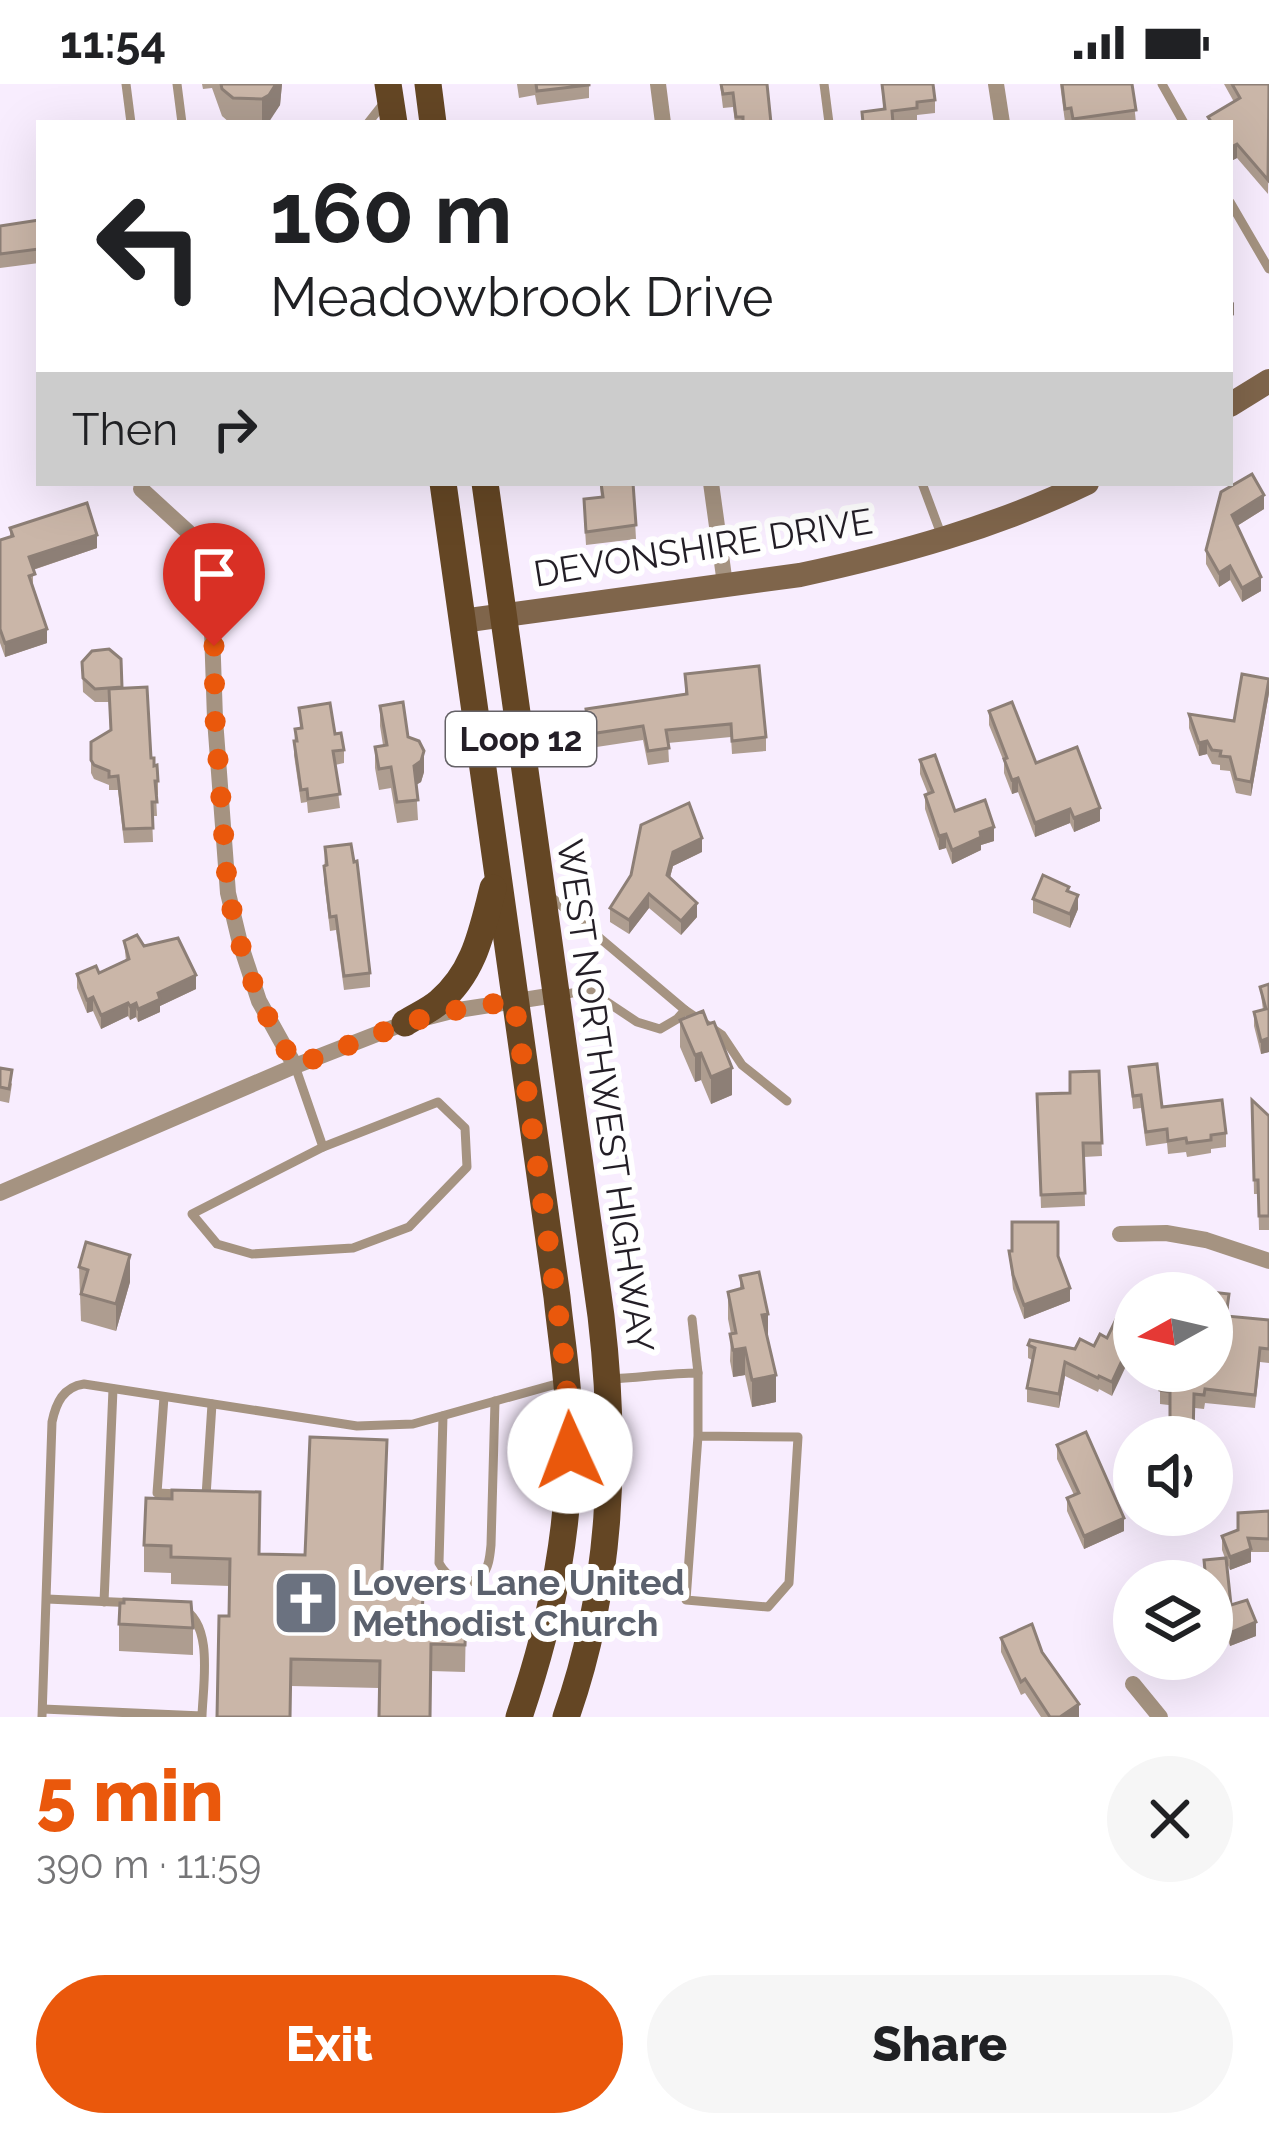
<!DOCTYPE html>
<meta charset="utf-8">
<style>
:root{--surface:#fff;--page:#f6f6f6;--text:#202124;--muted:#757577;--accent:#ea580c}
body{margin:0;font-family:Raleway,sans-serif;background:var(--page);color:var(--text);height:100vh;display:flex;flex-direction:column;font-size:45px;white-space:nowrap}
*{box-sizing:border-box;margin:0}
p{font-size:39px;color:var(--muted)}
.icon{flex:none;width:66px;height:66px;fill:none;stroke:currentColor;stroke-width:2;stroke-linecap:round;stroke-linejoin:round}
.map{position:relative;height:1633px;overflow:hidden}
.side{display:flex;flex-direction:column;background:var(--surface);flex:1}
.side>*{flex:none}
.hud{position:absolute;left:36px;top:36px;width:1197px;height:366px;border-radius:0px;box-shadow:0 12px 48px #0002;background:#fff;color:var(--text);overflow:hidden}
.needle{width:78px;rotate:262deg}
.controls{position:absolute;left:1113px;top:1188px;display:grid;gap:24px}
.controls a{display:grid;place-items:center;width:120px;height:120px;border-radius:50%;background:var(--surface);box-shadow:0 12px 48px #0002;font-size:60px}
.pin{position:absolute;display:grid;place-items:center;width:102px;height:102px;color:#fff;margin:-123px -51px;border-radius:50% 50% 50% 0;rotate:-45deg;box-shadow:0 0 12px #0007}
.pin .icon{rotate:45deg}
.me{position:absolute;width:132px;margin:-66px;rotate:358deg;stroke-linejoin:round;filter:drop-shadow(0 0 9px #0008)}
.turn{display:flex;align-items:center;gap:42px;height:252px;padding:0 36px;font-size:54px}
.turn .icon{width:156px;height:156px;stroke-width:2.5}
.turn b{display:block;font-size:84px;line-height:102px}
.then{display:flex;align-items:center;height:114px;padding:0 36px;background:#0003;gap:24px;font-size:45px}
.round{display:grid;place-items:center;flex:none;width:126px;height:126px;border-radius:63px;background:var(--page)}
.summary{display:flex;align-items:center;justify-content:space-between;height:204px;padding:0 36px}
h1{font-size:72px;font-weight:800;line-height:90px;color:var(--accent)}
.cta{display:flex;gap:24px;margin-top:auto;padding:24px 36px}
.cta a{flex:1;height:138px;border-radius:72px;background:var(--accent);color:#fff;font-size:48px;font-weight:800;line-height:138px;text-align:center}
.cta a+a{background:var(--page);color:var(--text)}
.status{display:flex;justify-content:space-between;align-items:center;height:84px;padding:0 60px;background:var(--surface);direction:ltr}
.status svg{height:33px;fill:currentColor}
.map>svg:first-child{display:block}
</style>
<div class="status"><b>11:54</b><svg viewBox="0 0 49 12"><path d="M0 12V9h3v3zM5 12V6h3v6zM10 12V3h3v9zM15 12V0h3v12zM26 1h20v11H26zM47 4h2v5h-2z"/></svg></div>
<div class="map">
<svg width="1269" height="1633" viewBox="0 0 1269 1633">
<rect width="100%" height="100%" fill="#f8edfe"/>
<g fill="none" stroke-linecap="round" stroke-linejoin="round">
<g stroke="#a59381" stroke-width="9">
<polyline points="126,0 131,39"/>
<polyline points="177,0 182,39"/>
<polyline points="824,0 829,39"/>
<polyline points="1162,0 1184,39"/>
<polyline points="368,39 383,20"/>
<polyline points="1230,118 1269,185"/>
<polyline points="922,399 941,450"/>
<polyline points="550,812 685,926 677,935 660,945 637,938 589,906 561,911"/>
<polyline points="685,926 722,951 742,981 787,1017"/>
<polyline points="295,982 323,1063"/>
<polygon points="438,1018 465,1044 467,1083 409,1143 353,1164 252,1170 217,1160 192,1130 323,1063"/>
<polyline points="692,1235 698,1289"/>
<path d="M608 1295C639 1294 668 1289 698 1289V1352L798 1353 789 1499 768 1523 686 1516 698 1352"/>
<polyline points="164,1313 157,1409 179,1410"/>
<path d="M443 1332 439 1479C447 1494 467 1506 482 1491 489 1484 490 1471 491 1461L495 1317"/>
<polyline points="202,1412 206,1412 212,1320"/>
<polyline points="47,1515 136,1519"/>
<polyline points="104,1518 113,1305"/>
<path d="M43 1625 202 1632C203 1600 214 1540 182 1524"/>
<path d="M42 1633 52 1338C56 1319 63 1303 84 1300L357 1342 413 1340 560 1299"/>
</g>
<g stroke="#a59381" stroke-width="16">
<polyline points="658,0 663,39"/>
<polyline points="996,0 1002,39"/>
<polyline points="711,399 725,500"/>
<polyline points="141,405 188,448 210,487 215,635 228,809 240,859 259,917 295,982"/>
<polyline points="0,1109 295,982 405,939 452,927 555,911"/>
<polyline points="1120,1150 1166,1149 1206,1156 1269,1177"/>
<polyline points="1133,1600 1160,1633"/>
</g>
<g stroke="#7f654b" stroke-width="24">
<polyline points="1230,321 1269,297"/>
<path d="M462 537 800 491C898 470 996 443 1087 399"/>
</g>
<g stroke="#644624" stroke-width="27">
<polyline points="388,0 394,39"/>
<polyline points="428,0 433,39"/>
<path d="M443 399 557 1213C561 1253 568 1293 569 1333 572 1439 553 1533 519 1633"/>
<path d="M485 399 601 1232C617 1368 612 1503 566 1633"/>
<path d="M405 939C416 932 430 926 439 918 475 888 482 846 493 804"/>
</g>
</g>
<g fill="#ae9d90">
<polygon points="202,0 282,0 280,21 267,39 230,39 222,32 212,4 203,5"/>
<polygon points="517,0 589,0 589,14 537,21 535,11 519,14"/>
<polygon points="720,0 767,0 771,39 735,39 733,23 723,24"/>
<polygon points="882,0 935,16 935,29 917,31 917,38 862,39 862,28 883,25"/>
<polygon points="1060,0 1132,0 1136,39 1065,38"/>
<polygon points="1224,0 1269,0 1268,110 1237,74 1231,77 1230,75 1230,39 1208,39 1208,33 1234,18"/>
<polygon points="39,136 39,179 0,184 0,142"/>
<polygon points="600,399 633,399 636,455 586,461 584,429 601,413"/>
<polygon points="1221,408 1264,425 1237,442 1261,507 1242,518 1230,496 1219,503 1206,480 1206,466"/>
<polygon points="10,444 97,464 33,486 33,504 47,559 5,573 0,559 0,456 10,452"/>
<polygon points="82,578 122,604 154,682 158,697 158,711 156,711 157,732 152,732 153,758 124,759 118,706 109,706 109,701 94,695 91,689 91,658 110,647 109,618 95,618 83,608"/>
<polygon points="685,590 766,653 766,667 732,670 731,653 668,659 669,678 648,681 643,656 590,664 586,625 685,610"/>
<polygon points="1269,609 1251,712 1236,709 1230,687 1220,686 1220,681 1212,680 1207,670 1199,672 1189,644 1189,630 1234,637"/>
<polygon points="380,622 408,653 424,688 421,698 416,701 418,736 397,739 391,704 379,706 375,684 375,663 383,661 380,642"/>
<polygon points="299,624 335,650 344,666 344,679 335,681 340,724 308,729 307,718 301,719 294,671 295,645 300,645"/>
<polygon points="989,627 1036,679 1100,737 1074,748 1070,739 1035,753 1018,708 1012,710 1004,689 1004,678 989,641"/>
<polygon points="920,676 955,727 994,757 981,761 981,766 952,780 946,764 939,766 925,725 925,711 928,710 920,690"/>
<polygon points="325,763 370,889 370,903 344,906 336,846 330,847 324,796"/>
<polygon points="702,768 673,782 670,793 697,833 681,851 649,824 629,850 610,838 610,824 631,791"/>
<polygon points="1069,808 1078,825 1070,844 1033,829 1033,815"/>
<polygon points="124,857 144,862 196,905 160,922 160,928 138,938 136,933 130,936 128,932 101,945 93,927 87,929 77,904 77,890 99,889 126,877"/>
<polygon points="1269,900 1269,968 1261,970 1254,942 1254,928 1263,926 1260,903"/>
<polygon points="680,936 732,1011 711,1020 701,996 695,998 680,963"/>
<polygon points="1129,983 1162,1023 1226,1049 1226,1063 1211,1065 1211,1069 1187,1073 1186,1068 1168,1070 1167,1059 1146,1062 1141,1024 1133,1025"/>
<polygon points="0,984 12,1000 9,1019 0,1017"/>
<polygon points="1099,987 1102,1072 1084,1073 1085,1122 1041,1124 1037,1010 1070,1009"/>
<polygon points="1252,1016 1269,1032 1269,1146 1259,1146 1258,1110 1254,1110"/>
<polygon points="1009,1167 1058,1172 1070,1217 1024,1235 1013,1205"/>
<polygon points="79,1183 130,1198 116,1247 81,1237"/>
<polygon points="740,1192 768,1257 776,1318 752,1323 745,1291 733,1293 730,1277 731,1250 728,1235 728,1208 740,1205"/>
<polygon points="1212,1209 1229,1223 1228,1232 1269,1236 1269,1279 1260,1278 1255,1324 1205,1319 1204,1325 1160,1320 1160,1306 1212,1287"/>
<polygon points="1121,1225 1112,1312 1099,1305 1098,1308 1065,1292 1059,1324 1027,1318 1027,1304 1032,1276 1028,1274 1028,1261 1075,1265 1094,1262 1107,1254"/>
<polygon points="1057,1361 1124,1447 1084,1465 1067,1427 1067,1414 1074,1411 1057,1375"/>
<polygon points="387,1383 382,1510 423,1532 466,1534 465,1588 431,1587 379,1604 291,1602 229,1532 230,1502 171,1500 171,1489 144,1488 144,1461 259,1470 305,1471"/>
<polygon points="1269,1427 1269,1468 1251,1468 1251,1478 1230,1486 1226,1477 1231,1521 1256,1552 1230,1562 1216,1526 1212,1526 1212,1497 1204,1497 1204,1476 1225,1474 1222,1466 1222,1452 1238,1446"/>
<polygon points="119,1540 193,1544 193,1571 119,1567"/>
<polygon points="1001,1554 1042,1568 1079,1633 1041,1633 1025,1609 1021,1611 1001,1568"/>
</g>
<g fill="#8d7f76">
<polygon points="276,0 282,0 280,21 269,38 262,39 262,15"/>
<polygon points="1237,60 1237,74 1231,77 1231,63"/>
<polygon points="1234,218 1234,231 1230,234 1230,221"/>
<polygon points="1264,411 1264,425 1232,445 1232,431"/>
<polygon points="97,451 97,464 29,487 29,473"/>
<polygon points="1230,482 1230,496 1219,503 1219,489"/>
<polygon points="1261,493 1261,507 1242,518 1242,504"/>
<polygon points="47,545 47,559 5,573 5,559"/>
<polygon points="1269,595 1269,609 1251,712 1251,698"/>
<polygon points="1207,657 1207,670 1199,672 1199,659"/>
<polygon points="424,667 424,688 421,698 414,702 414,682"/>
<polygon points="1018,694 1018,708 1012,710 1012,696"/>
<polygon points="1100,724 1100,737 1074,748 1074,734"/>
<polygon points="1070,725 1070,739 1035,753 1035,739"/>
<polygon points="994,743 994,757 981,761 981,766 952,780 952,766 980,748"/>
<polygon points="946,750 946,764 939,766 939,752"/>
<polygon points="702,754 702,768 673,782 667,805 667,791 673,768"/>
<polygon points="649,810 649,824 629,850 629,836"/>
<polygon points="1078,811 1078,825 1070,844 1070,830"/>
<polygon points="697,819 697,833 681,851 681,837"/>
<polygon points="196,891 196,905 160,922 160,928 138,938 138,925 158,909"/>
<polygon points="93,913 93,927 87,929 87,916"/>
<polygon points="128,919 128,932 101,945 101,931"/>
<polygon points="136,919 136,933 130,936 130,922"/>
<polygon points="1269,954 1269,968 1261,970 1261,957"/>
<polygon points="701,969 701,996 695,998 695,971"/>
<polygon points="732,984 732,1011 711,1020 711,993"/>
<polygon points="130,1171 130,1198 116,1247 116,1220"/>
<polygon points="1070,1204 1070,1217 1024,1235 1024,1221"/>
<polygon points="768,1230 768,1257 762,1231"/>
<polygon points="1134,1251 1134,1265 1112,1312 1112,1298"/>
<polygon points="745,1264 745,1291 733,1293 733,1266"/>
<polygon points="1065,1278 1065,1292 1059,1324 1059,1310"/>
<polygon points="776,1291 776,1318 752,1323 752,1296"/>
<polygon points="1124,1434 1124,1447 1084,1465 1084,1452"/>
<polygon points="1251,1465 1251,1478 1230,1486 1230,1473"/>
<polygon points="1256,1538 1256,1552 1230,1562 1230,1549"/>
<polygon points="1079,1620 1079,1633 1060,1633"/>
</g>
<g fill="#cab6a8" stroke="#8d7f76" stroke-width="3">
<polygon points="221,0 276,0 269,11 262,15 233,14 222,5"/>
<polygon points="536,0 589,0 589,1 537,7"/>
<polygon points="721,0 767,0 771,39 743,39 743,33 736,33 733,9 723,10"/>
<polygon points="882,0 933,0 935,16 917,18 917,24 892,27 893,39 863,39 862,28 885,25"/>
<polygon points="1062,0 1132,0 1136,26 1073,35 1071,24 1065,25"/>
<polygon points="1232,0 1269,0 1268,96 1237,60 1231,63 1230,39 1212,39 1208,33 1240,14"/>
<polygon points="39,136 39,165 0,170 0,142"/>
<polygon points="1252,390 1264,411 1232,431 1261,493 1242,504 1230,482 1219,489 1206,466 1221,408"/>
<polygon points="601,399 633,399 636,441 586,448 584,415 603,413"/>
<polygon points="87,419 97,451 29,473 35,490 29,492 47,545 5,559 0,545 0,456 13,452 10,444"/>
<polygon points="109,565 121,575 122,603 95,605 83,594 82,578 92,567"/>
<polygon points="759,582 766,653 732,657 731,640 666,646 669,664 648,667 643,642 590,650 586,625 687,610 685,590"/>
<polygon points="1242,590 1269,595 1251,698 1236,695 1230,673 1220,672 1221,667 1212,666 1207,657 1199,659 1189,630 1234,637"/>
<polygon points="147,603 151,674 154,674 154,682 157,681 158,697 155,697 157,718 152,718 153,744 124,745 118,692 109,693 109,687 94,681 91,676 91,658 111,646 109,605"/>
<polygon points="403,618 408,653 419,657 424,667 421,677 414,682 418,716 397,718 391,683 379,685 375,663 387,661 380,622"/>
<polygon points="1012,618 1036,679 1077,663 1100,724 1074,734 1070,725 1035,739 1018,694 1012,696 1004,675 1007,674 989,627"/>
<polygon points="330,619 335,650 341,649 344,666 333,667 340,710 308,715 307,705 301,706 294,657 297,657 295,645 302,644 299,624"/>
<polygon points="935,671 955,727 985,716 994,743 980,748 981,753 952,766 946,750 939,752 925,711 933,708 920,676"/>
<polygon points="689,719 702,754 673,768 667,791 697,819 681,837 649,810 629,836 610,824 631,791 641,741"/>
<polygon points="351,760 354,778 357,777 370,889 344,892 336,832 330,833 324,782 327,781 325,763"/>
<polygon points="1043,791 1069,803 1067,807 1078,811 1070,830 1033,815"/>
<polygon points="137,851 144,862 178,854 196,891 158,909 160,915 138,925 136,919 130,922 128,919 101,931 93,913 87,916 77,890 96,882 99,889 129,875 124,857"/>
<polygon points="1269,900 1269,954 1261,957 1254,928 1266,925 1260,903"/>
<polygon points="703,927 708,940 714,938 732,984 711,993 701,969 695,971 680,936"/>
<polygon points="1157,980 1162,1023 1222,1016 1226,1049 1211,1051 1211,1056 1187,1059 1186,1054 1168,1057 1167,1045 1146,1048 1141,1011 1133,1012 1129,983"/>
<polygon points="0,984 12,986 9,1005 0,1003"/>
<polygon points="1099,987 1102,1059 1083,1059 1085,1109 1041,1111 1037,1010 1070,1009 1070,988"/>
<polygon points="1252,1016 1269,1032 1269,1132 1259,1132 1258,1096 1254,1096"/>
<polygon points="1012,1138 1058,1138 1058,1172 1070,1204 1024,1221 1013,1191 1009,1167 1012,1167"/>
<polygon points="86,1158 130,1171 116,1220 81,1210 88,1186 79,1183"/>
<polygon points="759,1188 768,1230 762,1231 776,1291 752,1296 745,1264 733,1266 730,1250 736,1249 728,1208 743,1204 740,1192"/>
<polygon points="1211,1208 1229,1210 1226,1232 1269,1236 1269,1265 1260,1264 1255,1311 1205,1305 1204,1311 1194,1310 1193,1353 1170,1353 1170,1308 1160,1306 1162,1287 1212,1287 1215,1250 1212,1250"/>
<polygon points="1121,1225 1134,1231 1134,1251 1112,1298 1099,1292 1098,1294 1065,1278 1059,1310 1027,1304 1035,1264 1028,1261 1030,1256 1075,1265 1080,1255 1094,1262 1100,1250 1107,1254"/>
<polygon points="1086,1348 1124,1434 1084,1452 1067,1414 1079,1409 1057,1361"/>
<polygon points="310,1353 387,1356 381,1510 423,1511 422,1532 466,1534 465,1561 431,1560 430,1633 379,1633 380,1577 291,1575 290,1633 217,1633 219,1532 229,1532 230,1475 171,1473 171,1462 144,1461 146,1414 172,1415 172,1406 260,1408 259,1470 305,1471"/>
<polygon points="1269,1427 1269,1455 1248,1454 1251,1465 1230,1473 1222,1452 1238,1446 1238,1429"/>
<polygon points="1226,1474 1231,1521 1247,1516 1256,1538 1230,1549 1216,1512 1212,1513 1212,1497 1206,1497 1204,1476"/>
<polygon points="124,1515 191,1518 193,1544 119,1540 120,1519 124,1519"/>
<polygon points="1032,1540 1042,1568 1079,1620 1060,1633 1050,1633 1025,1595 1021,1598 1001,1554"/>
</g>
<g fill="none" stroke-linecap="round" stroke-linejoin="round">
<polyline stroke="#ea580c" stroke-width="21" stroke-dasharray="0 37.8" points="214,562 215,635 228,809 240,859 259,917 295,982 406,939 452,927 514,916 562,1255 569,1330 570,1367"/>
</g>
<defs>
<g id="church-square" transform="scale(3.45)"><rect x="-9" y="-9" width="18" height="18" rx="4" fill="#6b7280" stroke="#fff"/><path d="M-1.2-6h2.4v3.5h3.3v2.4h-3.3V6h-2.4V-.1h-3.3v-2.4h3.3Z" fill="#fff"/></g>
</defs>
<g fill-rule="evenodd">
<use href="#church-square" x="306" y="1519"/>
</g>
<g text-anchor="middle" stroke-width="12" stroke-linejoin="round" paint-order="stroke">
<rect fill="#fff" stroke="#656267" stroke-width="3" x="446" y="628" width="150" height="54" rx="9"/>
<g font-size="33" font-weight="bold" fill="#231e26">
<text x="521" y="667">Loop 12</text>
</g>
<g font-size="36" fill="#231e26" stroke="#fff">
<text transform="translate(703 463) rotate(-9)" y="13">DEVONSHIRE DRIVE</text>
<text transform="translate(606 1012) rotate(82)" y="13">WEST NORTHWEST HIGHWAY</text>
</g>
<g font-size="36" font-weight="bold" fill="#5b616d" stroke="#fff" text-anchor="start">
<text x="352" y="1511">Lovers Lane United<tspan x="352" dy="41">Methodist Church</tspan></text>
</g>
</g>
</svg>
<div class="controls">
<a><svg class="needle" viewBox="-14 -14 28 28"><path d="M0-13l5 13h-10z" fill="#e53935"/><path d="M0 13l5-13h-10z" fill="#757577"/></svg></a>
<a><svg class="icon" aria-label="sound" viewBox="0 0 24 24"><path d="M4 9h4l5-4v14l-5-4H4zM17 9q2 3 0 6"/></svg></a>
<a><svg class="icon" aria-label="layers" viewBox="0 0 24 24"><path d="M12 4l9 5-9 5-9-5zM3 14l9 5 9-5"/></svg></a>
</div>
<div class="pin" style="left:214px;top:562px;background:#d93025"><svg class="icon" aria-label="arrive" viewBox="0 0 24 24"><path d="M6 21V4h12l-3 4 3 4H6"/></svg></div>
<svg class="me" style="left:570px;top:1367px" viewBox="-20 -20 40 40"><circle r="19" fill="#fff"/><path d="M0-13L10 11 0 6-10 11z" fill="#ea580c"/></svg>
<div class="hud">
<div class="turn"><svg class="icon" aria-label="left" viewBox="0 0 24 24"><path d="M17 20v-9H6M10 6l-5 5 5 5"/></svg><div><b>160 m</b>Meadowbrook Drive</div></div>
<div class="then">Then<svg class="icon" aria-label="right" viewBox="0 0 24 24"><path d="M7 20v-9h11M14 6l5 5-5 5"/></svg></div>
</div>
</div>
<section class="side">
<div class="summary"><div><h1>5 min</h1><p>390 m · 11:59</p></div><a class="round"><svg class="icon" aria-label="close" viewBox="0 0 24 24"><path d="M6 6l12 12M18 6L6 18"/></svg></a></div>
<div class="cta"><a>Exit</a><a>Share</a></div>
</section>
